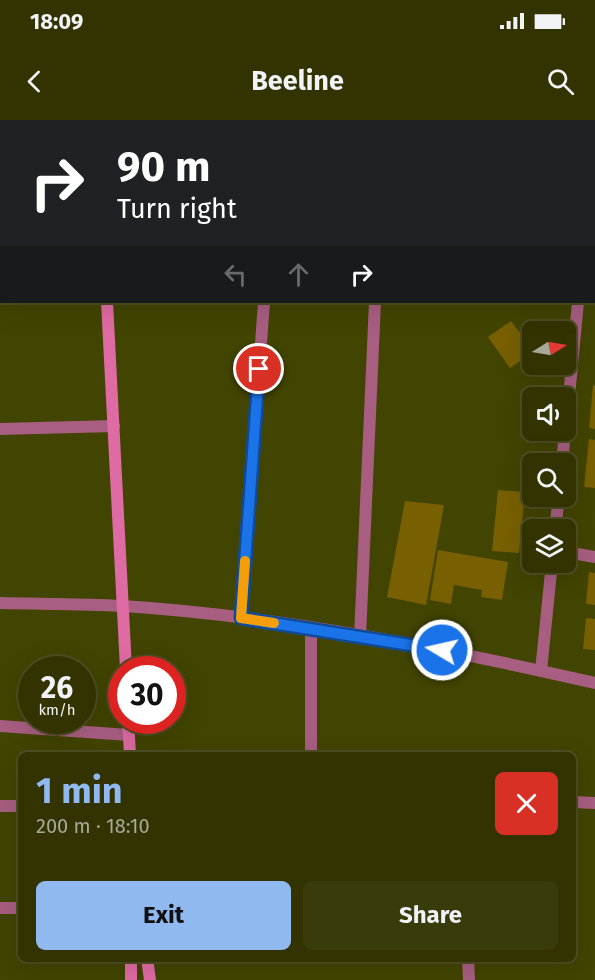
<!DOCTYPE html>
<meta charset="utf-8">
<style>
:root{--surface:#323301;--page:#3a3b0b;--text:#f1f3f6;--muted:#a8aa99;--line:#4d4e23;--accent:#90b9f0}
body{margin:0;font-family:"Fira Sans",sans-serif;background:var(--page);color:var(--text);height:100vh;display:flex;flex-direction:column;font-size:22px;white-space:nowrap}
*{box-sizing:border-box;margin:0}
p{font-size:20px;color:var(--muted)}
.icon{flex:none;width:33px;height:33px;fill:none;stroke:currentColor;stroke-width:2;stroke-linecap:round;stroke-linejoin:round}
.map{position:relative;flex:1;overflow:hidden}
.side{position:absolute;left:18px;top:632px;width:558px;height:210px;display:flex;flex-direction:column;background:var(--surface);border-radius:9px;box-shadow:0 6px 24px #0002,0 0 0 2px var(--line)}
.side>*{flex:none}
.top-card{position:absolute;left:0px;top:0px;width:596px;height:183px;box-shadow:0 6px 24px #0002,0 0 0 2px var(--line);background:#202124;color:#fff;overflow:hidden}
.needle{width:39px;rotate:79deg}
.controls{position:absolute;left:522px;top:201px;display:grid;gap:12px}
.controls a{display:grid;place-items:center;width:54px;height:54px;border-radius:9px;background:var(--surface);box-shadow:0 6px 24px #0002,0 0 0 2px var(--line);font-size:30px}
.speed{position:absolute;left:18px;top:536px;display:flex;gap:12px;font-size:30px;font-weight:700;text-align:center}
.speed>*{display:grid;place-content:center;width:78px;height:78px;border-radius:50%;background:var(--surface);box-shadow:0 6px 24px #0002,0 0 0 2px var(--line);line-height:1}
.speed small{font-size:15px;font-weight:400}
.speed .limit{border:9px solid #d22;background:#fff;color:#111}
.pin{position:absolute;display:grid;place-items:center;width:51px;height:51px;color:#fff;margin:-26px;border:3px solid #fff;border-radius:50%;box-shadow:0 2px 6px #0007}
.me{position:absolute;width:66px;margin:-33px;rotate:279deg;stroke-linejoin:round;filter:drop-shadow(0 0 4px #0008)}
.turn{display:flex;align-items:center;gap:21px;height:126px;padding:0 18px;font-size:27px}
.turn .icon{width:78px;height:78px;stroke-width:2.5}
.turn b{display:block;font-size:42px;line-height:51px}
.lanes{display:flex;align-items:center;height:57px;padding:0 18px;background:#0003;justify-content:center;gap:30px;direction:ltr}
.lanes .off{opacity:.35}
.round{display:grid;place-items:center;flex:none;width:63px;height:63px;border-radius:9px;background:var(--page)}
.summary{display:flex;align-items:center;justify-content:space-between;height:102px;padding:0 18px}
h1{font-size:36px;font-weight:700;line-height:45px;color:var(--accent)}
.cta{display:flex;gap:12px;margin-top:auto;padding:12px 18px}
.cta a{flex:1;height:69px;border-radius:9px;background:var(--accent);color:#111;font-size:24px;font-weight:700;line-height:69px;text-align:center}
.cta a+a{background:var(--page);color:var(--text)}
.status{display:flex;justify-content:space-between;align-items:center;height:42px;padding:0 30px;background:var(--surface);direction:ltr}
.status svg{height:16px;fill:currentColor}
header{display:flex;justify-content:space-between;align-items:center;height:78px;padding:0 18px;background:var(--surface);font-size:27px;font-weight:700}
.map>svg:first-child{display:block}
</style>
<div class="status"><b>18:09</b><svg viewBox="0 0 49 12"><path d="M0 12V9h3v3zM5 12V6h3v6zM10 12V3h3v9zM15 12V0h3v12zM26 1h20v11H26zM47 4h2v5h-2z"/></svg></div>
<header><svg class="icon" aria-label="back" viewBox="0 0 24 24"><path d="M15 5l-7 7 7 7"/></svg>Beeline<svg class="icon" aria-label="search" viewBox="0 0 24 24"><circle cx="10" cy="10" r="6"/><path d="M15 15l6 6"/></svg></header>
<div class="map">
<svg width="595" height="860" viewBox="0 0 595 860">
<rect width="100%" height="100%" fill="#424401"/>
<g fill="#775f02">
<polygon points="511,201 519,212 527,207 532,216 532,224 529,227 532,233 510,248 488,217"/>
<polygon points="593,265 595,266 595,309 589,308"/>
<polygon points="589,319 595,320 595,368 584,367"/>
<polygon points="498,370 525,372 519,433 492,431"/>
<polygon points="405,381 444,385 426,485 387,477"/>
<polygon points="438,430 508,442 502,480 481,477 482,470 454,465 451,484 430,480"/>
<polygon points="589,452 595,453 595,485 586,484"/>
<polygon points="586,498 595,499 595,530 583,529"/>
</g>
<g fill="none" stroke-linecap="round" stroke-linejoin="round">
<g stroke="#a75e80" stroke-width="12">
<polyline points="386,2 386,0"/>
<polyline points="591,2 591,0"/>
<polyline points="594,175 595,175"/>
<polyline points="566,308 578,182"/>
<polyline points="0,309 114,306"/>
<polyline points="562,344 565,310"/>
<polyline points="555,410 559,376"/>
<polyline points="566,432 595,437"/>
<path d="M0 483C41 484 82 484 123 486 279 496 442 528 595 563"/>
<polyline points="241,498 264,182"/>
<polyline points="360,517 375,182"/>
<polyline points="541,551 552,442"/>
<polyline points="0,606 129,615"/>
<polyline points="311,634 311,509"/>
<polyline points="573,682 595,683"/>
<polyline points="0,686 21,686"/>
<polyline points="0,788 21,788"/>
<polyline points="468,838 469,860"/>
</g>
<g stroke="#de6ba3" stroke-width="12">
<polyline points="98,0 98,2"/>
<polyline points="107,182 126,549"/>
<polyline points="128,600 130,634"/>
<polyline points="147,838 150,860"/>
<polyline points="131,860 131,838"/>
</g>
</g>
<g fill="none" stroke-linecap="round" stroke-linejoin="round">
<g stroke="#114b97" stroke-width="15">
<polyline id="route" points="259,249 241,498 442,530"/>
</g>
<use href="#route" stroke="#1a73e8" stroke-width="10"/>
<polyline stroke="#f59e0b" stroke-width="10" points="245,441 241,498 274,503"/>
</g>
</svg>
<div class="controls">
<a><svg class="needle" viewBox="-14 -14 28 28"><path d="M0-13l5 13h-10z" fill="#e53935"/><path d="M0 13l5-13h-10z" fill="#a8aa99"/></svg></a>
<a><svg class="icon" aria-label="sound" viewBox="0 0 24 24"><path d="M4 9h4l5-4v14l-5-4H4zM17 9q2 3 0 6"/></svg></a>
<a><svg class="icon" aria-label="search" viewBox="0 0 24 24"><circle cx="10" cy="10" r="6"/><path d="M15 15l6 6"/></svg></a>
<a><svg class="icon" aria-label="layers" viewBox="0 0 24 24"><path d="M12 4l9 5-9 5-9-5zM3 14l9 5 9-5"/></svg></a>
</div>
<div class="speed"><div>26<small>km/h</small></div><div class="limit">30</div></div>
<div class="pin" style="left:259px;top:249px;background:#d93025"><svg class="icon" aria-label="arrive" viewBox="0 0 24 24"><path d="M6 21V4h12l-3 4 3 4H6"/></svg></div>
<svg class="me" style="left:442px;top:530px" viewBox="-20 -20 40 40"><circle r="17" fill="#1a73e8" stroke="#fff" stroke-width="3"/><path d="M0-11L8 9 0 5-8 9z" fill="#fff"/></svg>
<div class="top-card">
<div class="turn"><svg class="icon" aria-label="right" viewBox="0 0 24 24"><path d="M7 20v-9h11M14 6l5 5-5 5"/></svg><div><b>90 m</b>Turn right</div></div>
<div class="lanes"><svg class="icon off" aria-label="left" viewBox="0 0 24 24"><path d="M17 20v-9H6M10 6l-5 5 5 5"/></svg><svg class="icon off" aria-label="ahead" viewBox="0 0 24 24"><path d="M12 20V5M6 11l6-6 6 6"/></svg><svg class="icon" aria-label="right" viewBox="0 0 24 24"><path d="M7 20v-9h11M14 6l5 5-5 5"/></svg></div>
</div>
<section class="side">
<div class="summary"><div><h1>1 min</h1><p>200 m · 18:10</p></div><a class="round" style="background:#d93025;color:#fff"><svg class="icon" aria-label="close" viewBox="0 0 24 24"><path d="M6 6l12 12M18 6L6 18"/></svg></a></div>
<div class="cta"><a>Exit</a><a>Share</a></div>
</section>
</div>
